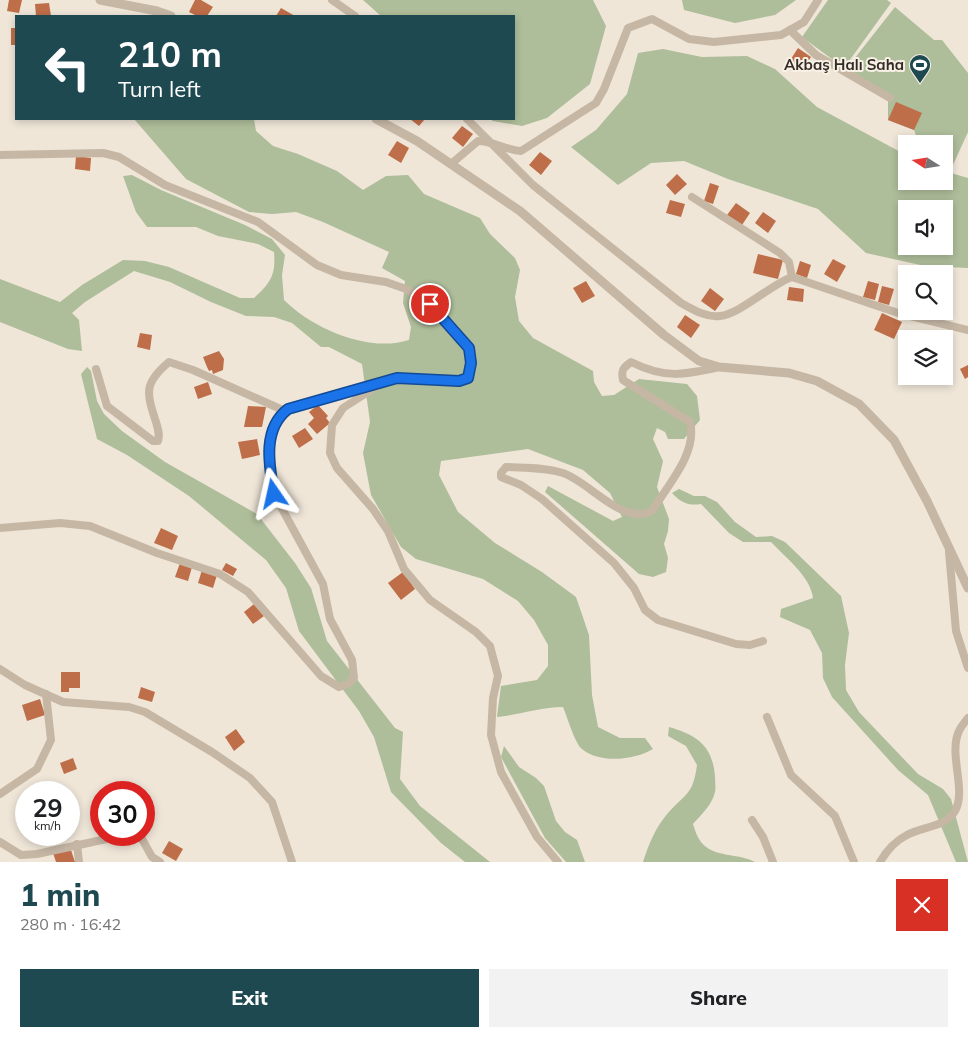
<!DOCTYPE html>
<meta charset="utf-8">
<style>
:root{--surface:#fff;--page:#f2f2f2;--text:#202124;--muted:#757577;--accent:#1f4951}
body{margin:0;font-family:Mulish,sans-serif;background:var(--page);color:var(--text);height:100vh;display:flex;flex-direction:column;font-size:19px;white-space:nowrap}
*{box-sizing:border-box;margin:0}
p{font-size:16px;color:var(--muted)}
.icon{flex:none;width:28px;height:28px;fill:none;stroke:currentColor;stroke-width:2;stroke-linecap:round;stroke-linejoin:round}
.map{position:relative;height:862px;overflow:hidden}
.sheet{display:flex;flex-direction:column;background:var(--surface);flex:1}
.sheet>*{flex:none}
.guide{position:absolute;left:15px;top:15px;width:500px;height:105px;border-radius:0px;box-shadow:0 2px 8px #0003;background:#1f4951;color:#fff;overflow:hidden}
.needle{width:32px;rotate:282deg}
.fabs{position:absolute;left:898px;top:135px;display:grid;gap:10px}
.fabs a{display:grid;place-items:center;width:55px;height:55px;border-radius:0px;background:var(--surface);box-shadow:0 2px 8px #0003;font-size:25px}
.speed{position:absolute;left:15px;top:781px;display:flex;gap:10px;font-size:25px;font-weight:700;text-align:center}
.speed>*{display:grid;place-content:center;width:65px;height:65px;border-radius:50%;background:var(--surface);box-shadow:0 2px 8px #0003;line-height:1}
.speed small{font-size:12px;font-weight:400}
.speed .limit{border:8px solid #d22;background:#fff;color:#111}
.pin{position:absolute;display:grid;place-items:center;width:42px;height:42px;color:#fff;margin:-21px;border:2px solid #fff;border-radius:50%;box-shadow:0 1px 5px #0007}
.me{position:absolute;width:55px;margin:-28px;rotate:349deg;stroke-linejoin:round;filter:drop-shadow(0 0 4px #0008)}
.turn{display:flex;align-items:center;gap:18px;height:105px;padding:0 20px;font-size:22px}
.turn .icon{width:65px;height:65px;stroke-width:2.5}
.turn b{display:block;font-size:35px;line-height:42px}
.round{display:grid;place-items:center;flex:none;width:52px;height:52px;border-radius:0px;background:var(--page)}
.summary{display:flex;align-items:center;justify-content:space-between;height:85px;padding:0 20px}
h1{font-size:30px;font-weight:800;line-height:38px;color:var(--accent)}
.primary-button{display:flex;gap:10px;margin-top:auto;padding:10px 20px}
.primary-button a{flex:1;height:58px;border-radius:0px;background:var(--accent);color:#fff;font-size:20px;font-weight:800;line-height:58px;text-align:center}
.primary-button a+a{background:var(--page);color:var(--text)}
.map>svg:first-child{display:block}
</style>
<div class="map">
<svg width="968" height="862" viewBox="0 0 968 862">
<rect width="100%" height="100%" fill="#efe6d8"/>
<g fill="#aebd9a" fill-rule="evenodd">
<polygon points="363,0 593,0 606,26 590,84 547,118 522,126 493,121 490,119 514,119 514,16 381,16"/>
<polygon points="682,0 796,0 775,15 735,23 684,10"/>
<polygon points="828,0 887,0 891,3 844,68 802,37"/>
<polygon points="895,7 934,40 942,40 968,73 968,132 953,165 944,162 944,144 916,144 917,138 914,130 888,120 888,94 847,68"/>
<path d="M663 49 702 57 747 56 775 69 817 107 906 155V181H944V171L968 178V268L925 266 866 253 818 209 728 179 684 161 651 163 618 185 571 147 596 130 627 94 638 53ZM906 209H944V246H906Z"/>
<path d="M134 119H254L256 131 273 146 298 154 337 171 363 190 386 176 408 175 424 194 480 218 490 234 515 258 520 270 515 297 519 321 533 338 593 371 594 382 602 396 614 395 639 379 687 384 697 396 700 420 684 439H668L665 432 657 428 653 439 663 461 657 487 669 519 668 531 664 544 668 558 666 572 653 577 639 574 545 492 548 486 613 521 622 517 610 493 583 470 528 449 441 461 439 475 458 512 495 543 542 572 576 597 589 635 592 695 598 727 620 738H645L653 749C635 760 600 764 582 749 575 744 567 716 563 707 540 707 519 715 497 717L501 686 537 680 548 666V645L534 620 518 601 483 579 416 559 401 547 371 495 363 453 370 422 362 364 329 347H321L292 323 274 317 246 316 211 302 170 282 134 271 85 302 72 313 79 320 82 351 68 349 0 322V279L60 302 82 285 123 260 145 261 169 267 240 298H254C271 283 276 274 274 252L258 244 218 236 196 227H147L136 212 123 176 132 175 161 190 245 225 272 239 285 255 282 275 284 300C313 329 369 353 409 340L411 327 403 303 405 281 382 268 389 252 323 222 296 212 272 214 249 212 186 179Z"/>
<polygon points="87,367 91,371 97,401 104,414 122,431 165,462 257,514 295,563 311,588 327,641 395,728 403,732 400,779 420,806 490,862 465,862 441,843 391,792 374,737 359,711 299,631 286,588 266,560 189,496 127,455 97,439 81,374"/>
<path d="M679 489 694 496H705L717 502 735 522 756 537 772 536 785 542 841 596 849 633 845 665 846 690 859 712 918 774 943 789 951 799 968 862H956L928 795 898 770 832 697 823 678 822 653 810 630 780 617 781 609 813 598C811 577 785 557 771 542H743L729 533 701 504C689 506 681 503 672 493Z"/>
<path d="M669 727C697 735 713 746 715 777 715 781 716 788 715 792 712 805 701 815 693 824 695 830 697 837 701 842 713 858 739 853 755 862H643C649 844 655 828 668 813 686 793 693 795 697 765L686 746 668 736Z"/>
<polygon points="504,746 519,767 536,778 544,786 556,821 565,832 577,840 585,862 566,862 545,838 501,757"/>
</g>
<g fill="#be6e48">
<polygon points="9,0 22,0 19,13 7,11"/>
<polygon points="195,0 201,0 213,7 207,16 197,16 189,12"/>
<polygon points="49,3 51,16 36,16 35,4"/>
<polygon points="281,8 295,16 276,16"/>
<rect x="11" y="28" width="5" height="17"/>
<polygon points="798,48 811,57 802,71 789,62"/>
<polygon points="896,102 922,113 914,130 888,120"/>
<polygon points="410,119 425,119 419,126"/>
<polygon points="462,126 473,134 463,147 452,138"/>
<polygon points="397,141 409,148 401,163 388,155"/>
<polygon points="540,152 552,161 541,175 529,165"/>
<polygon points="76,156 91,158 90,171 75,169"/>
<polygon points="677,174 687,184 675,195 666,185"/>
<polygon points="710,183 719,186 713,204 704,201"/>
<polygon points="670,200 685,204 681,217 666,213"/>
<polygon points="736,203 750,213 742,225 727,215"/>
<polygon points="763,212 776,221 768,233 755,223"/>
<polygon points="758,254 783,260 778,279 753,273"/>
<polygon points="833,259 846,266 837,282 824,274"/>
<polygon points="800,261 811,265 807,278 796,274"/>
<polygon points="586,281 595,296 582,303 573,288"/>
<polygon points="868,281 879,284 875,300 863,297"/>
<polygon points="882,286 894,289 889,305 878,302"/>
<polygon points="789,287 804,289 803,302 787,300"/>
<polygon points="710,288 724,299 715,311 701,301"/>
<polygon points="904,290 906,290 906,307 901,306"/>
<polygon points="882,313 902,322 894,339 874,330"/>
<polygon points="685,315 700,325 691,338 677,327"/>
<polygon points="140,333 152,335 150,350 137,347"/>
<polygon points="219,351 224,359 223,370 213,374 212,370 209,371 207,367 203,357"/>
<polygon points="968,365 968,377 965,379 960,369"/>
<polygon points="208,382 212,394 198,399 194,387"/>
<polygon points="318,405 328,416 326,418 330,423 317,434 308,424 314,418 309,412"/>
<polygon points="248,406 266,407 262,427 244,427"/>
<polygon points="305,428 313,439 299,448 292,436"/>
<polygon points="257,439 260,455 242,459 238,442"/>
<polygon points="161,528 178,536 172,550 154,543"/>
<polygon points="180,563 192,567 188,581 175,577"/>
<polygon points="226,563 237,569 233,576 222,570"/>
<polygon points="202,570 217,575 213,588 198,583"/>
<polygon points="403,572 415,589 401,600 388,583"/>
<polygon points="254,604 264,616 253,624 244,612"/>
<polygon points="61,672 80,672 80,688 69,688 69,692 61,692"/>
<polygon points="141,687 155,692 152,702 138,698"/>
<polygon points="40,699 45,715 27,721 22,705"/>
<polygon points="236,729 245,742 234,751 225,737"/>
<polygon points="73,758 77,769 64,774 60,763"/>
<polygon points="169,841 183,849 176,861 162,853"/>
<polygon points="70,847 75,862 56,862 53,853"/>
</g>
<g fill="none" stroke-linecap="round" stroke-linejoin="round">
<g stroke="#c6b7a5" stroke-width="8">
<polyline points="332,0 355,16"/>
<polyline points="790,30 816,55 890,98"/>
<path d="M467 119 533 185 681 303C692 309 706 318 720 316 740 314 770 285 792 277L898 313 968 330"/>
<polyline points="0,155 103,153 119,157 165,185 258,222 317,265 341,275 386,282 406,289 430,304 469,348 471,363 468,377 459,381 397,378 288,409 278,416 270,441 268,462 274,494 323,584 330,619 352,660 354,678 348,684 339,687 321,676 248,592 220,574 157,553 90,526 60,523 0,528"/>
<path d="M451 164 478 141C494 141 505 150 521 151L596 103 604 89 628 28 652 19 689 39 714 42 781 35 804 22 818 0"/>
<polyline points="692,197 780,253 789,262 792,277"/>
<path d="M719 367C684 375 665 379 631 362 623 368 621 370 623 380L690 422C698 453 667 486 652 511 622 526 590 482 563 473 544 467 525 468 506 467L501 473V477L521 485 542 499 614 563 634 588 645 610 658 620 736 644 750 645 763 641"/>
<path d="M96 369 107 406 153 441H158C160 434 158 429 156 422 146 392 144 383 169 362L193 370 285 411"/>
<polyline points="376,387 343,408 332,425 330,453 337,468 373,509 388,531 404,569 430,600 476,632 490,646 498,676 493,698 491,735 501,772 537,837 558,862"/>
<polyline points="949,552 956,631 968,668"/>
<polyline points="0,669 25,685 63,702 129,707 145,712 212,752 250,778 272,802 292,862"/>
<polyline points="767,717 791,775 835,816 854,862"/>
<polyline points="0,794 37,769 51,740 46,694"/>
<polyline points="752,820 763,837 773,862"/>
<polyline points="128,835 142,839 152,857 160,862"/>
<polyline points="0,842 21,855 37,854 125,835"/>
<polyline points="77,844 79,862"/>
<path d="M880 862C887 850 895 841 907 835 922 826 945 828 955 811 967 790 948 754 959 731 961 726 965 722 968 718"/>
</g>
<g stroke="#c6b7a5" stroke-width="9">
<polyline points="100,0 157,11 171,16"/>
<polyline points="376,119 417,141 520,211 664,335 699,361 719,367 789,373 817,381 859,404 894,440 927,501 968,588"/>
</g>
</g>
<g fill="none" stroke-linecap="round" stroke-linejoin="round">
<g stroke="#114b97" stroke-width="12">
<path id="route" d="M274 494C269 465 262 429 288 409L397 378 459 381 468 378 471 363 469 348 430 304"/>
</g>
<use href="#route" stroke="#1a73e8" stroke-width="9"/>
</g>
<defs>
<g id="stadium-pin" transform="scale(1.125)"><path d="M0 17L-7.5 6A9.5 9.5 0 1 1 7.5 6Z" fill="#1f4951" stroke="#f7f0e4"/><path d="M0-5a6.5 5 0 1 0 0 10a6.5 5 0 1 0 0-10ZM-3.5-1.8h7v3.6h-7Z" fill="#fff"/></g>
</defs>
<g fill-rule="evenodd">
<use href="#stadium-pin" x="920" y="65"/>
</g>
<g text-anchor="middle" stroke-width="4" stroke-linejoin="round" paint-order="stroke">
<g font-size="15" font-weight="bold" fill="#322b26" stroke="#f7f0e4" text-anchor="end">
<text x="904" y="70">Akbaş Halı Saha</text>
</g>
</g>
</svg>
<div class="fabs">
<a><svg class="needle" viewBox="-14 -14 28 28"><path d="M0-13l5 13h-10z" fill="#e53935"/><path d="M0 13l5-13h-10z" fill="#757577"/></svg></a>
<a><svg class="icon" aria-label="sound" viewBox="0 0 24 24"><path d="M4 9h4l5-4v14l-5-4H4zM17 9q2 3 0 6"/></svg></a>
<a><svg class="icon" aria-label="search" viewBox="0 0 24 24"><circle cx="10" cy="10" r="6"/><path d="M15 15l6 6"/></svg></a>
<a><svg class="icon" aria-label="layers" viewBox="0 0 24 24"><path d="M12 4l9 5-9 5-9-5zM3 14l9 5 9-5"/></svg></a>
</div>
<div class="speed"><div>29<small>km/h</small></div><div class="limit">30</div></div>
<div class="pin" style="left:430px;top:304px;background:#d93025"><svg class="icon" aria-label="arrive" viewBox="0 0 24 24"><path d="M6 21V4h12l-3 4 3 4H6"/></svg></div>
<svg class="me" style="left:274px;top:494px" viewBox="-20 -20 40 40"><path d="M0-17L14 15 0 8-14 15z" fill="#1a73e8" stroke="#fff" stroke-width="4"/></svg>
<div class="guide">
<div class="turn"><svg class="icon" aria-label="left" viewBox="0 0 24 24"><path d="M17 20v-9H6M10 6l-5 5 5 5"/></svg><div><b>210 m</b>Turn left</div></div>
</div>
</div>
<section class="sheet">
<div class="summary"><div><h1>1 min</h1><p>280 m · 16:42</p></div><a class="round" style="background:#d93025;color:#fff"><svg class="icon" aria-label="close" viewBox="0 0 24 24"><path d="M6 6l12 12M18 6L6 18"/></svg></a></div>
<div class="primary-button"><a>Exit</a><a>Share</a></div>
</section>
